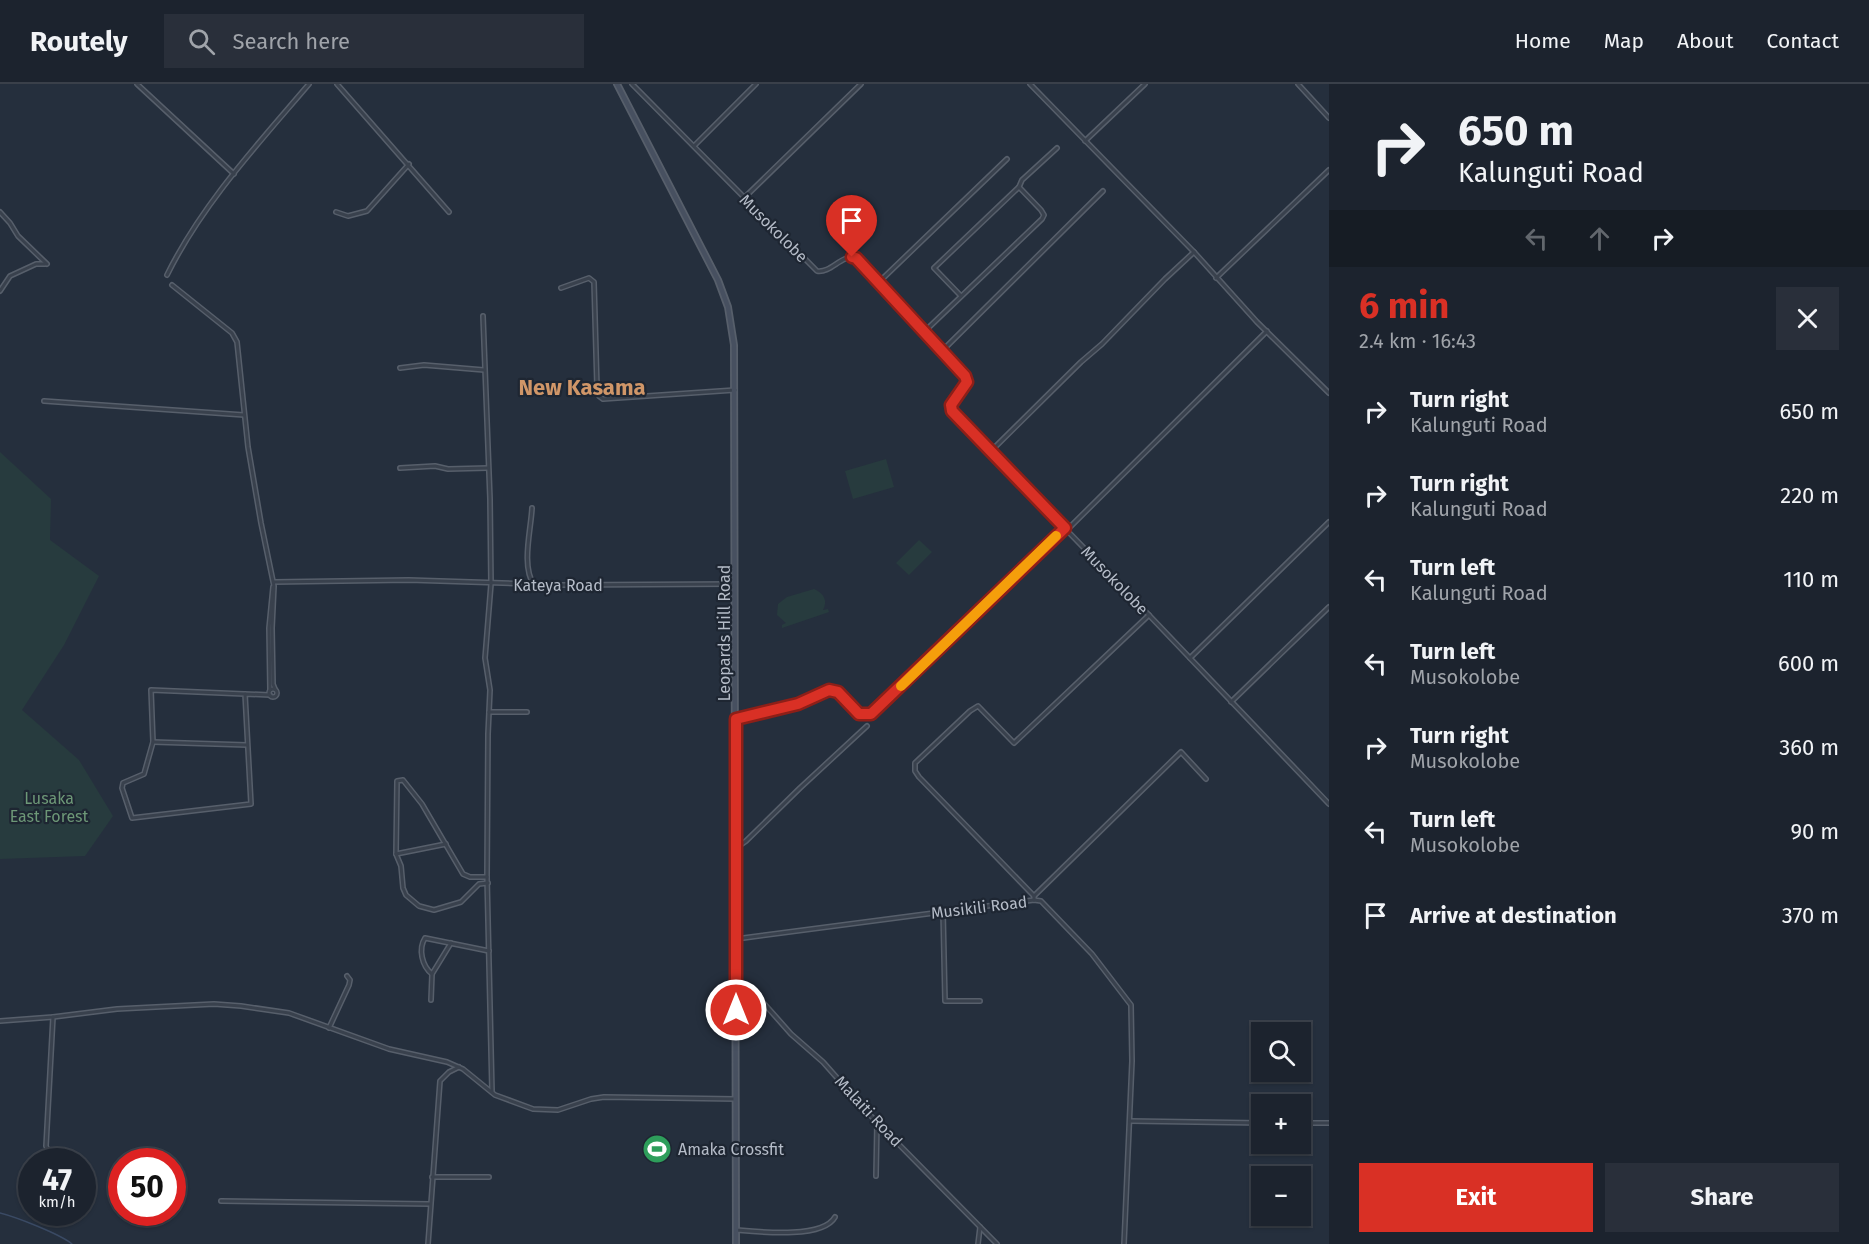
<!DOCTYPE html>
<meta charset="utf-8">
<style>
:root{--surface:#1c232e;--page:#292f3a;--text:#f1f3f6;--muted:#a0a4aa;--line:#3a404a;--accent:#d93025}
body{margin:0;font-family:"Fira Sans",sans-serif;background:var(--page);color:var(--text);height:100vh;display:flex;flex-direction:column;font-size:22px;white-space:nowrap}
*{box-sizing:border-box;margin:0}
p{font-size:20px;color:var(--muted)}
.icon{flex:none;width:33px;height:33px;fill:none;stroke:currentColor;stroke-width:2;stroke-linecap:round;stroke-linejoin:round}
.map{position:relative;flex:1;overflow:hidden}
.drawer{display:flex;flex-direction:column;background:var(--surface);width:540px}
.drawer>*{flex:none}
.guide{background:#1c232e;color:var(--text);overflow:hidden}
.controls{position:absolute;left:1251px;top:938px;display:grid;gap:12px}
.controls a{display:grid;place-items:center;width:60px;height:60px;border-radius:0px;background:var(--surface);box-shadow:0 2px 4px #0004,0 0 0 2px var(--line);font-size:30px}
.speed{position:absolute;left:18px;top:1064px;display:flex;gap:12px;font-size:30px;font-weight:700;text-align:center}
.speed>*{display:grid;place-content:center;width:78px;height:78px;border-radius:50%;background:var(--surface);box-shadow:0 2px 4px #0004,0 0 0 2px var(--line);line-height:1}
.speed small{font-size:15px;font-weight:400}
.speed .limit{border:9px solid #d22;background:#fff;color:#111}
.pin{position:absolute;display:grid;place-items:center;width:51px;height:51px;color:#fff;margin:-62px -26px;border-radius:50% 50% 50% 0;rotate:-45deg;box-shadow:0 0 6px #0007}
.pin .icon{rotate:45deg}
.me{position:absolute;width:66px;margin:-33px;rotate:0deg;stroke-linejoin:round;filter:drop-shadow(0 0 4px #0008)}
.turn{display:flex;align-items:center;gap:21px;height:126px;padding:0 30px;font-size:27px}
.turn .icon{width:78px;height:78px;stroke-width:2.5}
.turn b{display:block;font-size:42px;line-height:51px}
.lanes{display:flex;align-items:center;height:57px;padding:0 30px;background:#0003;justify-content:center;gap:30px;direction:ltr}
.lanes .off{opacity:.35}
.round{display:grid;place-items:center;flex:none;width:63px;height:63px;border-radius:0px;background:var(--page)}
.overview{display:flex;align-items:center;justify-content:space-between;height:102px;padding:0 30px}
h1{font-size:36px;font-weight:700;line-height:45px;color:var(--accent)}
.cta{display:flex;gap:12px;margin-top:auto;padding:12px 30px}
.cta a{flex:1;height:69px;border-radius:0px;background:var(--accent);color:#fff;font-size:24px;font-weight:700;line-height:69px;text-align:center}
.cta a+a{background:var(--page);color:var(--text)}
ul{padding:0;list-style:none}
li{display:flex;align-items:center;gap:18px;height:84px;padding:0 30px}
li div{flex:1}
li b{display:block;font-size:22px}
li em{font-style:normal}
header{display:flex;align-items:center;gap:36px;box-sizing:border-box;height:84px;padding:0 30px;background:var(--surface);border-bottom:2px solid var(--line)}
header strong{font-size:28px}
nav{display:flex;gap:33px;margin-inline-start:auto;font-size:21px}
.search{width:420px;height:54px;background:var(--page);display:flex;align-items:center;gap:15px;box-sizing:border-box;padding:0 21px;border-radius:0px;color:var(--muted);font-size:22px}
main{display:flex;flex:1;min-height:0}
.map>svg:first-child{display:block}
</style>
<header>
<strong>Routely</strong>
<div class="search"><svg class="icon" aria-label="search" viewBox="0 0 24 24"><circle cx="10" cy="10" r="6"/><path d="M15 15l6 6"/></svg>Search here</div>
<nav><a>Home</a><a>Map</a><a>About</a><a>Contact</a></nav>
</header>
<main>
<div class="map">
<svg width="1329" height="1160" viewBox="0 0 1329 1160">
<rect width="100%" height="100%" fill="#252f3d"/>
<g fill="#273b3e">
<polygon points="0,368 51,415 50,456 99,492 64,561 22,626 79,676 113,732 85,772 0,775"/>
<polygon points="886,375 894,403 853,415 845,387"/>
<polygon points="919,456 932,468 909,491 896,479"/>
<path d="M814 505C824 509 828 517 823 526L828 525 829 528 782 544V541L786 539 777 531 778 520 787 513Z"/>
</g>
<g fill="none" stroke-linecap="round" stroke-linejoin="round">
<path stroke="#3a4a64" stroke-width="1.5" d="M0 1129C16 1133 60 1150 72 1160"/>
<g stroke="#575f6b" stroke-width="6">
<g id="minor">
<polyline points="137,0 234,90"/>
<polyline points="337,0 449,128"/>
<path d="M632 0 817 187C832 189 841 170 856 174L965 292C969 304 957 312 951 321L952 327 957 333 1147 529 1329 720"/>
<polyline points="1030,0 1194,168 1257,238 1329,309"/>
<polyline points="1298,0 1329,34"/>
<polyline points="1085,57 1145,0"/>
<polyline points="694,62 756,0"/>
<polyline points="744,114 861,0"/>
<polyline points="0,128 10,139 18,152 47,180"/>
<polyline points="336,128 348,132 367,127 409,80"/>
<path d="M167 191C202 120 258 60 309 0"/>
<polyline points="1216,194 1329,86"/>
<polyline points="878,199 1007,75"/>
<polyline points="172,201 232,249 237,258 248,363 261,439 274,502 272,544 273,600 275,605"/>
<polyline points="561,204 589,194 594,198 597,303 599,312 603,315 735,306"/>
<polyline points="0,207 10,192 36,180 45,180"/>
<polyline points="961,212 934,184 1019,103"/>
<polyline points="483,232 490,415 491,500 485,574 490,606 488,650 487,793 492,1008"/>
<polyline points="924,248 1042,135 1044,131 1041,126 1019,103 1022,96 1057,64"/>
<polyline points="942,267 1103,107"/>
<polyline points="400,284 424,281 484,286"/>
<polyline points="44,317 244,331"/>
<polyline points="990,368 1081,278 1102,260 1165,195 1194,168"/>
<polyline points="400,384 435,382 448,385 488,384"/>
<path d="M532 424C531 446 521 482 534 501"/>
<polyline points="1067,446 1267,247"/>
<polyline points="274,498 409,496 560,501 734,500"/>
<polyline points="1190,574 1329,438"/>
<circle cx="273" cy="609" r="4"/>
<polyline points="270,606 269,544 273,503"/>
<polyline points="245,610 251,720 132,734 122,704 123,699 144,690 153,658 151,606 270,611"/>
<polyline points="1231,618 1329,523"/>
<polyline points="489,628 527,628"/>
<polyline points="736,635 798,619 829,606 838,608 859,629 871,630 1064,444"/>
<polyline points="153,658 247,661"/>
<polyline points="736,764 746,757 800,704 867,642"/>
<polyline points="396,770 446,760"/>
<polyline points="487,793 470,793 463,790 422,720 403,696 397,697 396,770 401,782 403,804 406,811 419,822 434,826 461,818 479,800 488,799"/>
<polyline points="1034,812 1181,668 1206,695"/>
<polyline points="1034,816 1034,812 919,693 915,687 915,679 970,627 978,622 1014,659 1149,531"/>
<polyline points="943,827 945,917 980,917"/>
<polyline points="736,855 1034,816 1041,817 1092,870 1131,921 1132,977 1124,1160"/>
<path d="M432 890C422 882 418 865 425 854L489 867"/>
<polyline points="737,901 746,903 753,907 791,950 823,978 869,1030 997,1160"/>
<polyline points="431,916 432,890 451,859"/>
<path d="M53 933 46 1062C48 1069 57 1071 61 1077"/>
<polyline points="0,937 53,933 117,925 214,920 241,922 289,929 389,965 447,978 463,985 495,1011 533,1025 558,1026 591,1015 604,1013 736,1015"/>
<polyline points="329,944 349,901 350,896 347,892"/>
<polyline points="1130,1037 1262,1039"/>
<polyline points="1300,1039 1329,1039"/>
<polyline points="82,1089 88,1091"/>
<polyline points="876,1092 877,1038"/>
<polyline points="432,1093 489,1093"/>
<polyline points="221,1117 430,1120"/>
<path d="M736 1146C759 1148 823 1155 835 1133"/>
<polyline points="428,1160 440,997 449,988 459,983"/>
<polyline points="978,1160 980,1143"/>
</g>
</g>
<g stroke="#575f6b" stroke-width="8">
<polyline id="secondary" points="617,0 718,196 728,223 734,261 736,1160"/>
</g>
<use href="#minor" stroke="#39414d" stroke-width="3"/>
<use href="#secondary" stroke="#475060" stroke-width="4.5"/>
</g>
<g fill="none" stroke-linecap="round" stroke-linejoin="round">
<g stroke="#8d1f18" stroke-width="15">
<polyline id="route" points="736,926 736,635 798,620 829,606 838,608 859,630 871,630 1065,444 952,327 951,321 967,298 965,292 856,174 852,173"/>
</g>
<use href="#route" stroke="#d93025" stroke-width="10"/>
<polyline stroke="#f59e0b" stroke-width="10" points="901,602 1056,452"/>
</g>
<defs>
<g id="stadium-disc" transform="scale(1.5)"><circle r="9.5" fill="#2e9e5b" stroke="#1e2632"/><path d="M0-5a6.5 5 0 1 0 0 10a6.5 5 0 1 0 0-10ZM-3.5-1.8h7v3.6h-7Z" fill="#fff"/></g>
</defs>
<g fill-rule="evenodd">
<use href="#stadium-disc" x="657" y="1065"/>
</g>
<g text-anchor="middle" stroke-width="4.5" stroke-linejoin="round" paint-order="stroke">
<g font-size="16" fill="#b5bcc8" stroke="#1e2632">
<text transform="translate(774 144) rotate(45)" y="6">Musokolobe</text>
<text transform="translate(1115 496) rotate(46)" y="6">Musokolobe</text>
<text x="558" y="507">Kateya Road</text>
<text transform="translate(724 549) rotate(-90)" y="6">Leopards Hill Road</text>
<text transform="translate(979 823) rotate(-7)" y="6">Musikili Road</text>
<text transform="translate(869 1027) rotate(47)" y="6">Malaiti Road</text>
</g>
<g font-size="16" fill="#6d9877" stroke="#1e2632">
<text x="49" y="720">Lusaka<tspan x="49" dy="18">East Forest</tspan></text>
</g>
<g font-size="16" fill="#b5bcc8" stroke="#1e2632" text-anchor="start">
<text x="678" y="1071">Amaka Crossfit</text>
</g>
<g font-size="22" font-weight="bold" fill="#d09668" stroke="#1e2632">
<text x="582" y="311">New Kasama</text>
</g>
</g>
</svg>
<div class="controls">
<a><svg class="icon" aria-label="search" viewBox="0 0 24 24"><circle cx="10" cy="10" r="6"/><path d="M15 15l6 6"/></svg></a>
<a>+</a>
<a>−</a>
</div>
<div class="speed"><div>47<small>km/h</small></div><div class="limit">50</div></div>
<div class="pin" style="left:852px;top:173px;background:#d93025"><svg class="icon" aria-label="arrive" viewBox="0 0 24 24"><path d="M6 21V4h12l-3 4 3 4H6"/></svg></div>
<svg class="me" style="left:736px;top:926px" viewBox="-20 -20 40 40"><circle r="17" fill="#d93025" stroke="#fff" stroke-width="3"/><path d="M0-11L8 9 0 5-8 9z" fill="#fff"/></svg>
</div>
<section class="drawer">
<div class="guide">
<div class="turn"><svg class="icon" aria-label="right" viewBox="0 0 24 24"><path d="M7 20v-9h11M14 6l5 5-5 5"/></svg><div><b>650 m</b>Kalunguti Road</div></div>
<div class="lanes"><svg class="icon off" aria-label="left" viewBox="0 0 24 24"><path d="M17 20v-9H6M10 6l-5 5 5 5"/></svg><svg class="icon off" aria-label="ahead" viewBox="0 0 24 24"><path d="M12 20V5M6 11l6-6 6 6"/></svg><svg class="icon" aria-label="right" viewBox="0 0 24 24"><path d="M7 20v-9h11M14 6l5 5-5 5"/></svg></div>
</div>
<div class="overview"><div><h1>6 min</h1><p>2.4 km · 16:43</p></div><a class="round"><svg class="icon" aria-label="close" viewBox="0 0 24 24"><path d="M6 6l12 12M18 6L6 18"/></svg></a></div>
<ul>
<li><svg class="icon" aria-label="right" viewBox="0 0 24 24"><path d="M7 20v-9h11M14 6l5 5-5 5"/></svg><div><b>Turn right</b><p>Kalunguti Road</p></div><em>650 m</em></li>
<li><svg class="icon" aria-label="right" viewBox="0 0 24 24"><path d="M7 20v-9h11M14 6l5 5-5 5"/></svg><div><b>Turn right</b><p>Kalunguti Road</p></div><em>220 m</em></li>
<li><svg class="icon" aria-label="left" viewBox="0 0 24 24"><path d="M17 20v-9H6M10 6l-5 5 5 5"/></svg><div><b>Turn left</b><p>Kalunguti Road</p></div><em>110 m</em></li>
<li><svg class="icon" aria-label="left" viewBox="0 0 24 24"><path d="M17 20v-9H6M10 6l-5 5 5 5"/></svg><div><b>Turn left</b><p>Musokolobe</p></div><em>600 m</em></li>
<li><svg class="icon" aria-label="right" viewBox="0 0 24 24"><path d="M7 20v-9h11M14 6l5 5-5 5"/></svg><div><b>Turn right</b><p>Musokolobe</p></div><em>360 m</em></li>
<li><svg class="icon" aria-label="left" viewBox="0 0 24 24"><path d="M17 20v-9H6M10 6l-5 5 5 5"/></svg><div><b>Turn left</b><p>Musokolobe</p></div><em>90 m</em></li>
<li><svg class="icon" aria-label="arrive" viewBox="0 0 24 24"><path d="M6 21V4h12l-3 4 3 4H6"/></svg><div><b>Arrive at destination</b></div><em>370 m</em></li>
</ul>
<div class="cta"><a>Exit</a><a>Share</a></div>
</section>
</main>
